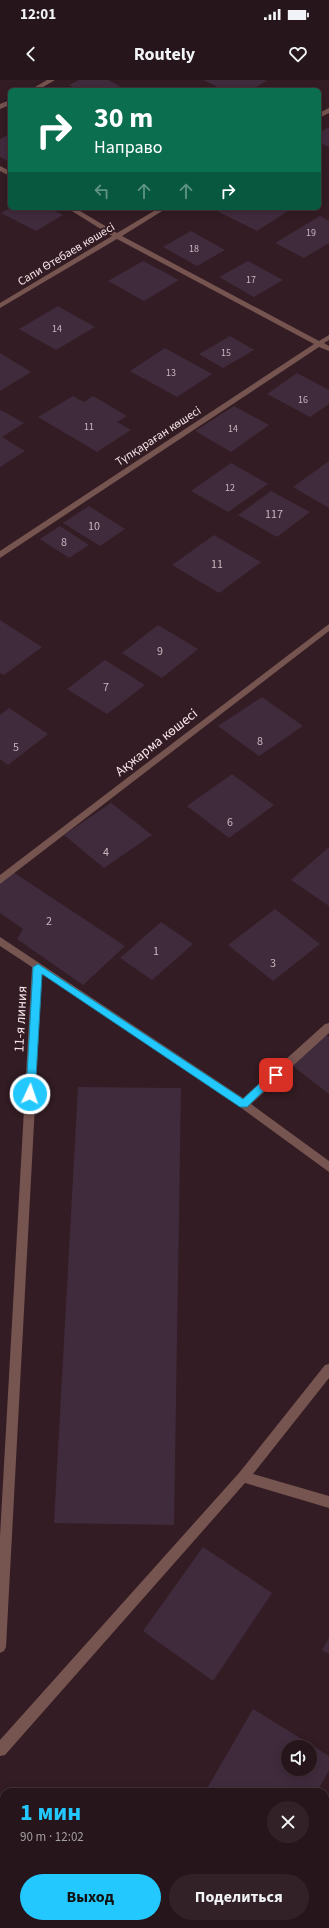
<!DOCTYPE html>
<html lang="ru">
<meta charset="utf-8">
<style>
:root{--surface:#26151a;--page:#322227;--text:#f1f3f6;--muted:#a49fa2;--line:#423439;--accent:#23c9fe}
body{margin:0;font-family:"Source Sans 3",sans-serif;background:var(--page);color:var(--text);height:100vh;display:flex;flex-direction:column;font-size:15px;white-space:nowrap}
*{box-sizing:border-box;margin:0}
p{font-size:13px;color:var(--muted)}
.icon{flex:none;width:22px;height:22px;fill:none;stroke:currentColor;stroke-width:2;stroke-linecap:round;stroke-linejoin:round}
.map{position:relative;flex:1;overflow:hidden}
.details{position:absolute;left:0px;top:1708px;width:329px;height:140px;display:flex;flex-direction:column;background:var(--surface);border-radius:12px 12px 0 0;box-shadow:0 2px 10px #0003,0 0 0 1px var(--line)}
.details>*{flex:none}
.top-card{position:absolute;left:8px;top:8px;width:313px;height:122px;border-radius:6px;box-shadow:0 2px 10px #0003,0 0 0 1px var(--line);background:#0b6e4f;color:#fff;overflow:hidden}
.fabs{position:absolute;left:281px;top:1660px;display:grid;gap:8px}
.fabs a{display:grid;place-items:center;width:36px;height:36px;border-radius:50%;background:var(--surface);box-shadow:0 2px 10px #0003,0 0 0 1px var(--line);font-size:20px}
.pin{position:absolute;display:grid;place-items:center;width:34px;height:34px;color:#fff;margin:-17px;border-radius:8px;box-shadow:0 2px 6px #0006}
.me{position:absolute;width:44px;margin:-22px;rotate:3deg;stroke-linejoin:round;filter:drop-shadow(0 0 3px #0008)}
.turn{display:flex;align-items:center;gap:14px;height:84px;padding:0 20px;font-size:18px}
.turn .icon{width:52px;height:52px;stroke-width:2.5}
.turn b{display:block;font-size:28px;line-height:34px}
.lanes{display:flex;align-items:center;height:38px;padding:0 20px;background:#0003;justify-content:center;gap:20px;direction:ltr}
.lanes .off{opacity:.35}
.round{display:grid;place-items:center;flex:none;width:42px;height:42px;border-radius:21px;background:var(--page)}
.overview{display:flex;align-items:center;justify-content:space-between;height:68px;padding:0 20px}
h1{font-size:24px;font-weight:700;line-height:30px;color:var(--accent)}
.cta{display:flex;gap:8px;margin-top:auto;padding:8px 20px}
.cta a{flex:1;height:46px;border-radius:24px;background:var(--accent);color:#111;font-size:16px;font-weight:700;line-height:46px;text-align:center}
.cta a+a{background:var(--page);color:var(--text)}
.status{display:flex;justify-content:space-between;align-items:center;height:28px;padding:0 20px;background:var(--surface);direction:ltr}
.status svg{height:11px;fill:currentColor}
header{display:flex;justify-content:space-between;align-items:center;height:52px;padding:0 20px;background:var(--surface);font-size:18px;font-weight:700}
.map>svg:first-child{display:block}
</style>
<div class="status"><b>12:01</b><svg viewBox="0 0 49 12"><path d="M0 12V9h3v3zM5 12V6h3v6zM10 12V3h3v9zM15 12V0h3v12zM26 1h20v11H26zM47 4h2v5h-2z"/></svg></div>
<header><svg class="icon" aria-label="back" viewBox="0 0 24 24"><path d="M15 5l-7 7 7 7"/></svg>Routely<svg class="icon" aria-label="heart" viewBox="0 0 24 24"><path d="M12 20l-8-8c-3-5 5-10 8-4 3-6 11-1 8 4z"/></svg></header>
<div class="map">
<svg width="329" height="1848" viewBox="0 0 329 1848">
<rect width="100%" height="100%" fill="#331c23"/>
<g fill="#402b3c" fill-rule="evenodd">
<polygon points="79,0 108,0 120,6 112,10 78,10 69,5"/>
<polygon points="203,0 264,0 267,1 251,10 224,10"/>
<polygon points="329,47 329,67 319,63 319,53"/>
<polygon points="10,54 10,82 0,77 0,59"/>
<polygon points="10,128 49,128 63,135 36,151 1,133"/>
<polygon points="214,128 282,128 288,131 257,151 213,129"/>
<polygon points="320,136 329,141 329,163 304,178 275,163"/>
<polygon points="191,151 225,170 197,186 163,167"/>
<polygon points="143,181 179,200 144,221 108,201"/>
<polygon points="248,181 283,200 254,217 219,197"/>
<polygon points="58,226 95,247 56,270 19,249"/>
<polygon points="230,256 254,270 223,288 199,274"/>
<polygon points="165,268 212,294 177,317 130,291"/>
<polygon points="0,273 31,292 0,311"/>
<polygon points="297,293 329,310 329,324 310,337 267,314"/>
<polygon points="73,316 84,322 93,316 127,336 117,342 131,350 97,372 38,337"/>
<polygon points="234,326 269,345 231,372 195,351"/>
<polygon points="1,330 24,343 2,357 25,371 0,387 0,331"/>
<polygon points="329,381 329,428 293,407"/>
<polygon points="231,383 268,404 228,432 191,411"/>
<polygon points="271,411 310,432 277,457 238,435"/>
<polygon points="89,426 125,449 100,466 63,443"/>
<polygon points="60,446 89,465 69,478 40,459"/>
<polygon points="214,455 261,482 219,513 172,485"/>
<polygon points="0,540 42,567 4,595 0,593"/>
<polygon points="158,545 198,569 162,598 122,573"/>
<polygon points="105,580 145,605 107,634 67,609"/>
<polygon points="262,617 303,646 259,676 218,646"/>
<polygon points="9,628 48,654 8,685 0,679 0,635"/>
<polygon points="232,694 274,725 229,758 187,726"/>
<polygon points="111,723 152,755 104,788 64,755"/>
<polygon points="329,767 329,826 291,800"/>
<polygon points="13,792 125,866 83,905 17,859 23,849 0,833 0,802"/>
<polygon points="275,829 320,864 273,901 228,865"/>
<polygon points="161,842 193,864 152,900 120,878"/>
<polygon points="324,953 329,957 329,1014 289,983"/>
<polygon points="78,1007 181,1008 174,1445 54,1443"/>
<polygon points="203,1467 272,1513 213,1601 143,1551"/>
<polygon points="329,1558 329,1574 322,1570"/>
<path d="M253 1629 329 1676V1690L317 1712H205ZM288 1667H310V1689H288Z"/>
<polygon points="329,1741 329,1832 325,1830 325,1748"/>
</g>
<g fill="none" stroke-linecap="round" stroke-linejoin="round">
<g fill="#765450" fill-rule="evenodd">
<polygon points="47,0 55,0 38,10 30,10"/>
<polygon points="10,20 10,25 0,29 0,24"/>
<polygon points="329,28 329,33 319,38 319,33"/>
<polygon points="0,86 10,91 10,96 0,91"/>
<polygon points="67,128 75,128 117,153 159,128 167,128 122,156 319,261 329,255 329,260 324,263 329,266 329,271 319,267 0,478 0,471 314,264 117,159 0,228 0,223 112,156"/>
<polygon points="329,544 329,551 0,804 0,795"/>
<polygon points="0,857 243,1018 325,944 329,943 329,953 251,1024 329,1081 329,1092 240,1027 42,894 6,1567 4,1571 0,1573 0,1456 32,887 0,866"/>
<polygon points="329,1284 329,1298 253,1394 329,1416 329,1428 245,1403 5,1675 0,1676 0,1660 239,1393 325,1285"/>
<polygon points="0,1789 4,1790 4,1804 0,1803"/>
<polygon points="124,1844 147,1844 149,1848 126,1848"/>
</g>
</g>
<polygon fill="#23c9fe" stroke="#1783a5" points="38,884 243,1019 272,992 279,992 280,995 247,1027 240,1027 42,894 35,1014 30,1017 27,1016 26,1014 33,887"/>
<g text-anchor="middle" stroke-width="4" stroke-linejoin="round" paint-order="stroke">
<g font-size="10" fill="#c8b6be">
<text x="311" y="156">19</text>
<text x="194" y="172">18</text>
<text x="251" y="203">17</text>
<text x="57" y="252">14</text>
<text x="226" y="276">15</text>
<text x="171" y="296">13</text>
<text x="303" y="323">16</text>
<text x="89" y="350">11</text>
<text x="233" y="352">14</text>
<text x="230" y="411">12</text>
</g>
<g font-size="12" fill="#f6e5e9" stroke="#331c23">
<text transform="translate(66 174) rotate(-31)" y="4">Сапи Өтебаев көшесі</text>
<text transform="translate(158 356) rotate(-33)" y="4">Түпқараған көшесі</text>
</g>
<g font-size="12" fill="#c8b6be">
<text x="274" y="438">117</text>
<text x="94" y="450">10</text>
<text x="64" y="466">8</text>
<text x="217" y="488">11</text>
<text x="160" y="575">9</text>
<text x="106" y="611">7</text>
<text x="260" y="665">8</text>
<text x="16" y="671">5</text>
<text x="230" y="746">6</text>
<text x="106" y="776">4</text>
<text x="49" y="845">2</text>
<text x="156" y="875">1</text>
<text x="273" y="887">3</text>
</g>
<g font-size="14" fill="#f6e5e9" stroke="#331c23">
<text transform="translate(156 662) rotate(-38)" y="5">Ақжарма көшесі</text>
<text transform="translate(20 939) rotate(-87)" y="5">11-я линия</text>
</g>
</g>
</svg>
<div class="fabs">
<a><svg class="icon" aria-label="sound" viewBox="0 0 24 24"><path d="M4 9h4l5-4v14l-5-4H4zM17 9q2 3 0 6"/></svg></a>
</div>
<div class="pin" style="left:276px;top:995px;background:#d93025"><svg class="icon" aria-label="arrive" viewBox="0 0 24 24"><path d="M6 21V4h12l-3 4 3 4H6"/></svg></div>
<svg class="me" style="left:30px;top:1014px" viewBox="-20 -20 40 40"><circle r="17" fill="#23c9fe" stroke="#fff" stroke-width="3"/><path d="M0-11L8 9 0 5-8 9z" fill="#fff"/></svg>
<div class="top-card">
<div class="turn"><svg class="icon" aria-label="right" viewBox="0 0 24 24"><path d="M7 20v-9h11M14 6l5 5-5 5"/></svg><div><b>30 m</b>Направо</div></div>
<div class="lanes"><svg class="icon off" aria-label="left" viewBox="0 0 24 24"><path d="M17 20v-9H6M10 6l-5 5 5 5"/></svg><svg class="icon off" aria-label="ahead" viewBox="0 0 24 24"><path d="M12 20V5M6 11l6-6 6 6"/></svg><svg class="icon off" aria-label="ahead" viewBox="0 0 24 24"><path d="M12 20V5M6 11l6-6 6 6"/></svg><svg class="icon" aria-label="right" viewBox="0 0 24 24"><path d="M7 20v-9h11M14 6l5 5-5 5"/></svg></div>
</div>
<section class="details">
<div class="overview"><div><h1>1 мин</h1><p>90 m · 12:02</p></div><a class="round"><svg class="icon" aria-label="close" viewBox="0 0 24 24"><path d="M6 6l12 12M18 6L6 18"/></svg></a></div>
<div class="cta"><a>Выход</a><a>Поделиться</a></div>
</section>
</div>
